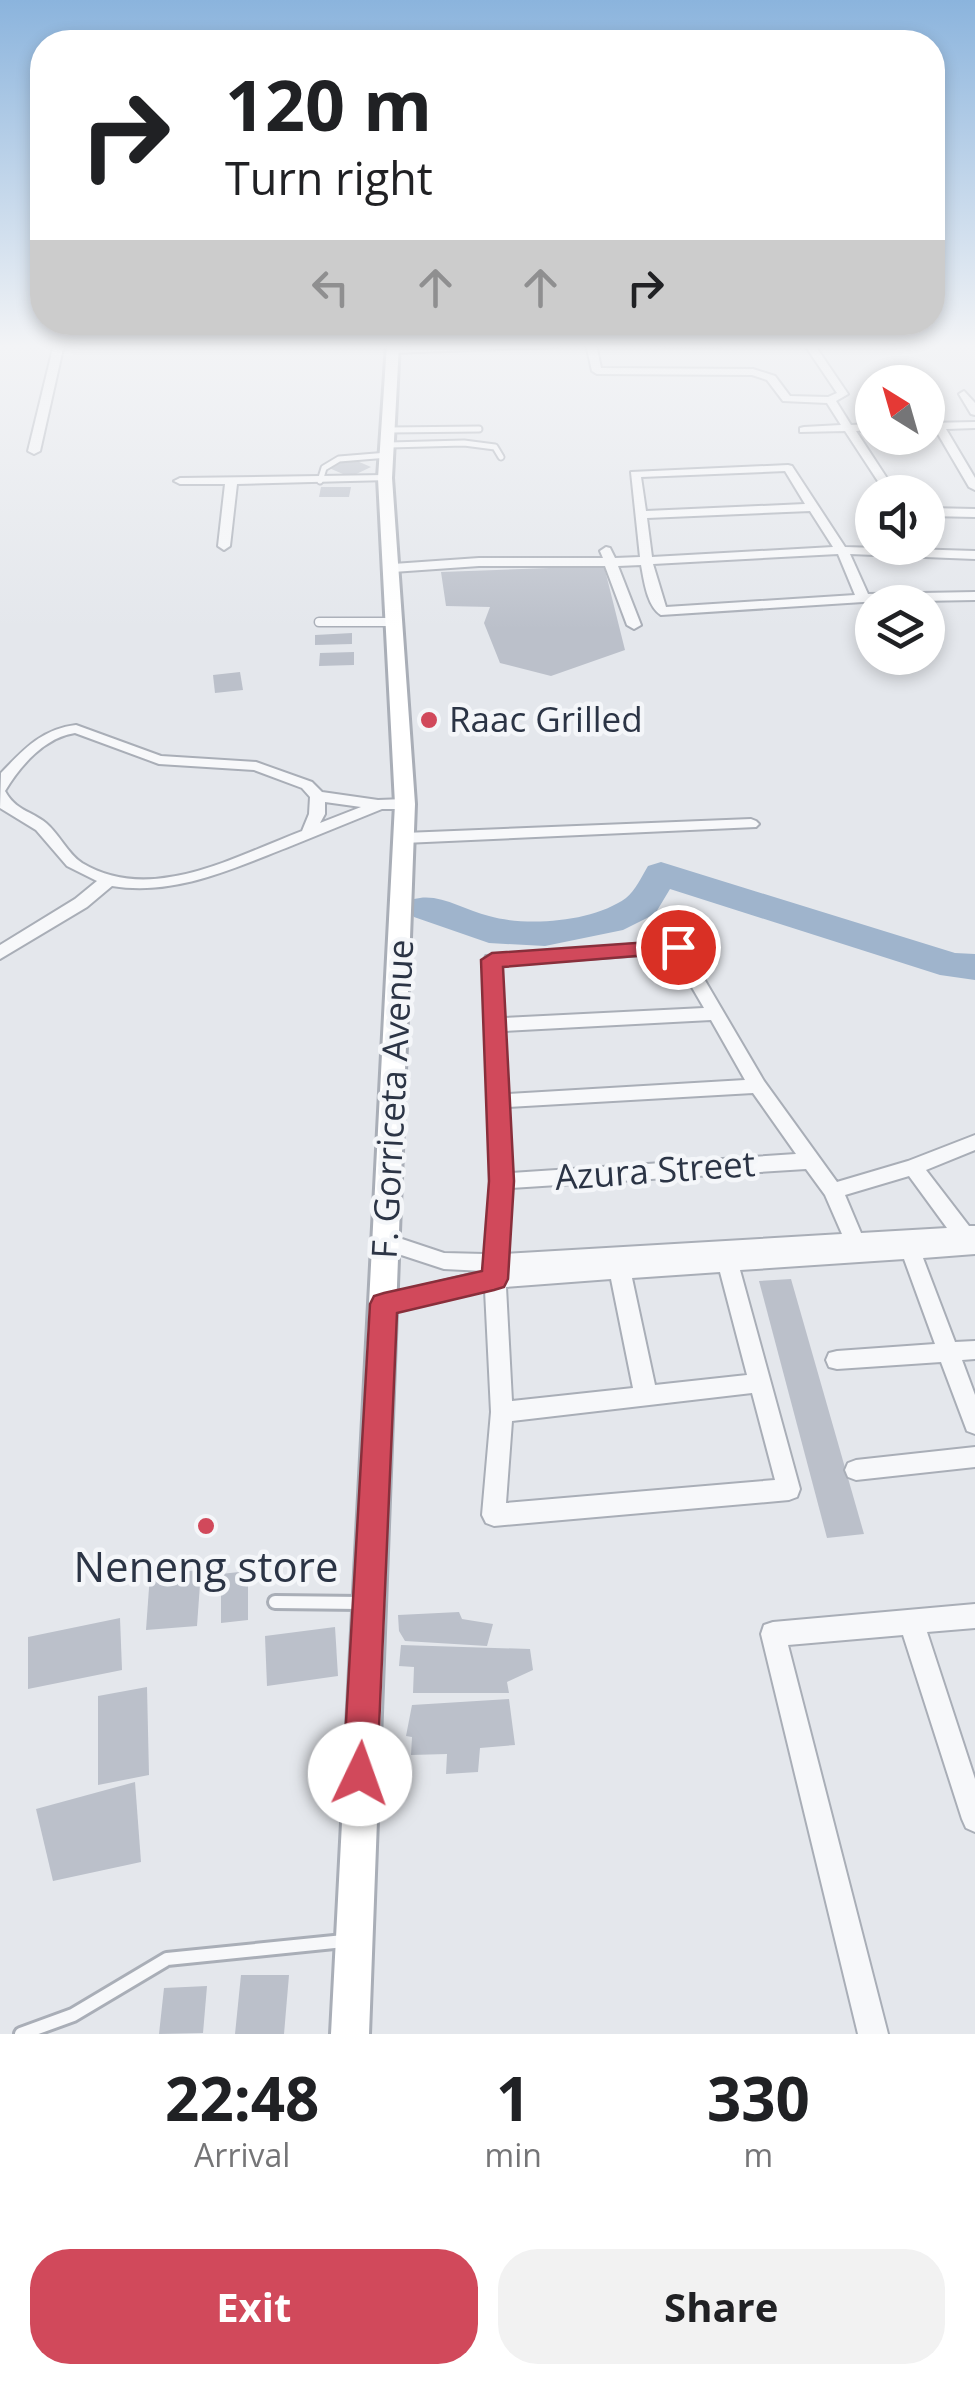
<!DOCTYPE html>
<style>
:root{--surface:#fff;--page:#f2f2f2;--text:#202124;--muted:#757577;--accent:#d1495b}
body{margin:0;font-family:"Open Sans",sans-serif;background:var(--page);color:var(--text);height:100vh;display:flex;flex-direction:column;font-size:38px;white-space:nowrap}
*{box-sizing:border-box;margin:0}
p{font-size:32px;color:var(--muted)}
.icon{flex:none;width:55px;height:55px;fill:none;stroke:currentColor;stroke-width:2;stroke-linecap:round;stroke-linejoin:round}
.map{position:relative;height:2034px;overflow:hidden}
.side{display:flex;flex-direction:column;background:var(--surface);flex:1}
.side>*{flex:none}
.hud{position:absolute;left:30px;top:30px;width:915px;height:305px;border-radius:40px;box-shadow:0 5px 15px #0003;background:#fff;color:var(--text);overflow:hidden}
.needle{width:65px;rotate:323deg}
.buttons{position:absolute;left:855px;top:365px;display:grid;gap:20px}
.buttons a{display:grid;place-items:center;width:90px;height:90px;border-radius:50%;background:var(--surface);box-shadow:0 5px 15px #0003;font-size:50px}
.pin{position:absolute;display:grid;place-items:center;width:85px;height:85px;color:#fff;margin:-42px;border:5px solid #fff;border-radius:50%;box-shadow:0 2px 10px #0007}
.me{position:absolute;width:110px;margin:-55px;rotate:3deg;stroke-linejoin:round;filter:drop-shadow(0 0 8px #0008)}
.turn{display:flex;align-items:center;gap:35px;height:210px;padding:0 30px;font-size:45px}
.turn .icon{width:130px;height:130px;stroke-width:2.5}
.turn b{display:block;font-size:70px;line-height:85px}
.lanes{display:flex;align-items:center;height:95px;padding:0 30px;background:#0003;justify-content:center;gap:50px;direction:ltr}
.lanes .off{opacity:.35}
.eta{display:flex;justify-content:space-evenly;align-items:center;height:170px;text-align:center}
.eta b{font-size:60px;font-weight:700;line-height:70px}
.cta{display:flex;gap:20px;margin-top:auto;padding:20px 30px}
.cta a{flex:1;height:115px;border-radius:40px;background:var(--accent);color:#fff;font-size:40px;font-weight:700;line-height:115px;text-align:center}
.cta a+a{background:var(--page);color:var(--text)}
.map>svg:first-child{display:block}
</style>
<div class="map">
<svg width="975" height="2034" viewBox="0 0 975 2034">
<rect width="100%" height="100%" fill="#e4e7ec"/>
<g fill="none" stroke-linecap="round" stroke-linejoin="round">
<path fill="#9fb4cc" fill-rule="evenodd" d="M661 862 955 953 975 954V980L940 975 670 889 655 914 623 930 545 946 489 943 414 917 408 908 414 899C439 892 464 910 489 916 527 927 593 922 626 898 635 891 642 876 648 866Z"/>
</g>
<g fill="#bbc0ca">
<polygon points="350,458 371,467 350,477 329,468"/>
<polygon points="321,487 351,487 349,497 319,497"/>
<polygon points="604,566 625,650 551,676 500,663 484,623 490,607 446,606 441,572"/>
<polygon points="352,633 352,644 315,645 315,635"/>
<polygon points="354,652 354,665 319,666 320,653"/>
<polygon points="240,672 243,690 215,693 213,675"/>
<polygon points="791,1279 864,1534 827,1538 759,1281"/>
<polygon points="201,1570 197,1626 146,1630 150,1574"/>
<polygon points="248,1571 248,1620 221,1623 221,1574"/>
<polygon points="459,1612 462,1619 493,1624 487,1646 405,1641 399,1631 398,1615"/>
<polygon points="120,1618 122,1670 28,1689 28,1637"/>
<polygon points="335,1627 338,1676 267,1686 265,1636"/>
<polygon points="401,1645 530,1649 533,1670 507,1682 509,1693 413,1693 414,1667 399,1666"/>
<polygon points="147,1687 149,1775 98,1785 98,1696"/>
<polygon points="509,1699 515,1745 480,1748 478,1772 446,1774 447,1754 411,1755 412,1737 406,1736 412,1705"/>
<polygon points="135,1782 141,1862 53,1881 36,1809"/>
<polygon points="241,1975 289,1975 284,2034 235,2034"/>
<polygon points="207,1986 203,2033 159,2034 164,1988"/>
</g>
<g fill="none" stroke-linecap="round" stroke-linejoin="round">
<g stroke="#a9aeb7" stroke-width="9">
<g id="service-far2">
<polyline points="389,430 479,429"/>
<polyline points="389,445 464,443 495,447 501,457"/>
<polyline points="320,481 324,468 339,459 388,455"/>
</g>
</g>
<g stroke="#a9aeb7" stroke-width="11">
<polyline id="service-far1" points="319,622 394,622"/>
</g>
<g stroke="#a9aeb7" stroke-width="18">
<g id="service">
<polyline points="275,1602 361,1603"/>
<polyline points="21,2034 73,2015 167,1959 344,1941"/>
</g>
</g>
<g stroke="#a9aeb7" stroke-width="4">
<g id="minor">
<polygon points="54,344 64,344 40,451 34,454 28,451"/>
<polygon points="484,344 563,344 558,347 392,353 387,350 392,347"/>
<polygon points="586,344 596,344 601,368 753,369 775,376 790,396 828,397 837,393 804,344 814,344 848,394 836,401 851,425 872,424 872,430 856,431 896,492 885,492 845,431 800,432 800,428 804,427 841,425 827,403 783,401 767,380 752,375 597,374 592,371"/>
<polygon points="660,344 724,344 719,347 665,347"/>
<polygon points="964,391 975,403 975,415 971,414 959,394"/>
<polygon points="975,422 975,428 946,429 975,478 975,490 969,487 935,429 928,429 928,423"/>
<path d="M788 465 792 466 845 547 975 551V559L850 554 868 594 975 592V600L863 602 661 615C647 606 644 581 641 565L618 566 641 625 634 629 627 625 605 566H479L393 572 387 568 393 564 479 558H603L600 551 606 547 610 548 615 558 640 557 631 472ZM785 471 805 504 646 511 641 477ZM810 511 833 547 652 557 647 518ZM838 554 855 595 666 607 653 564Z"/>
<polygon points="385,475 391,478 389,480 237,484 230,546 224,550 218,546 225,484 180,484 174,481 180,478"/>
<polygon points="928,508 975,509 975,517 928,516"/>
<path d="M76 725 161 756 256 762 312 782 322 792 378 800 405 799 413 804 405 809H382C350 822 318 835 286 848 229 870 174 896 112 886L87 907 0 959V945L75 899 97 881 67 866 36 830 0 808 1 773C24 749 42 729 76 725ZM75 733 159 764 254 770 302 788 310 797 309 814 302 831C236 856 151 905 82 863 67 853 60 835 46 823 31 811 15 810 5 791 20 766 45 737 75 733ZM325 802 361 807 320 823 325 814Z"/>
<polygon points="751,819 756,821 759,824 756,827 404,843 396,838 404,833"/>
<path d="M677 941 683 943 764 1081 837 1182 908 1161 975 1135V1150L926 1170 969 1226H975V1254L923 1258 955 1342 975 1341V1359L962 1360 975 1395V1434L967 1431 941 1362 837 1369 829 1367 826 1360 829 1353 837 1351 935 1344 904 1259 740 1270 800 1489 797 1497 789 1500 494 1526 486 1523 482 1515 491 1412 485 1290 384 1313 377 1310 374 1304 377 1298 384 1295 484 1271 444 1269 380 1248 377 1242 380 1236 387 1234 444 1253 485 1254 492 1181 484 960 486 956ZM672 953 704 1008 503 1018 501 965ZM711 1020 745 1080 507 1094 504 1031ZM753 1093 796 1154 511 1173 508 1107ZM806 1169 825 1195 842 1234 505 1254 511 1188ZM909 1176 947 1228 861 1233 845 1195ZM720 1272 747 1375 655 1385 632 1278ZM611 1279 633 1388 512 1401 506 1287ZM752 1393 775 1480 506 1503 512 1421Z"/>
<polygon points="975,1447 975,1467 856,1480 848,1477 845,1470 848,1463 856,1460"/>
<polygon points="975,1604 975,1628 927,1632 975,1779 975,1832 966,1828 962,1819 903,1635 788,1645 888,2034 858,2034 761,1634 764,1625 773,1622"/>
</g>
</g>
<g stroke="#a9aeb7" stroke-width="6">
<polygon id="secondary" points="387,344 399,344 392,478 415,804 369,2034 331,2034 395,804 378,478"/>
</g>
<use href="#service-far2" stroke="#f7f8fa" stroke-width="5"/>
<use href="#service-far1" stroke="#f7f8fa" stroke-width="8"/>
<use href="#service" stroke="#f7f8fa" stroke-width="12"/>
<use href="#minor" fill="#f7f8fa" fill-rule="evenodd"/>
<use href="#secondary" fill="#fff" fill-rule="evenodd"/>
</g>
<linearGradient id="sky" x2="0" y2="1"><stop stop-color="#8bb4dd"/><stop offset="0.55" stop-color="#f3f4f6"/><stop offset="1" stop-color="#f3f4f6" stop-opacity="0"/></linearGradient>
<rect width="975" height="629" fill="url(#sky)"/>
<polygon fill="#d1495b" stroke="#882f3b" stroke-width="2.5" points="678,940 688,947 685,952 503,967 514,1181 508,1279 504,1287 494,1290 397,1313 377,1774 372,1786 360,1791 348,1786 343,1774 370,1304 374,1296 384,1293 482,1271 489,1181 481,960 492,953"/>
<g fill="#d1495b" stroke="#f4f6f9" stroke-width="4">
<circle cx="429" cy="720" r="10"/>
<circle cx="206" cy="1526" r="10"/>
</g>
<g text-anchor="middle" stroke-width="9" stroke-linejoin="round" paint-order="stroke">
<g font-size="35" fill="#2b3445" stroke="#f4f6f9" text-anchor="start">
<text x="449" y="732">Raac Grilled</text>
</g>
<g font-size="35" fill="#2b3445" stroke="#f4f6f9">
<text transform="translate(393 1099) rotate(-87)" y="12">F. Gorriceta Avenue</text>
<text transform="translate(655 1171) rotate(-4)" y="12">Azura Street</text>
</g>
<g font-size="42" fill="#2b3445" stroke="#f4f6f9">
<text x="206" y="1582">Neneng store</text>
</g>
</g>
</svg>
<div class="buttons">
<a><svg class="needle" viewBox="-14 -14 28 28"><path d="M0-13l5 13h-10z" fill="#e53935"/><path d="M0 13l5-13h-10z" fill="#757577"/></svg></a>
<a><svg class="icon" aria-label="sound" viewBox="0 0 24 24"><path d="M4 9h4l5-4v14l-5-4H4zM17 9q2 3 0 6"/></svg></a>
<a><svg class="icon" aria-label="layers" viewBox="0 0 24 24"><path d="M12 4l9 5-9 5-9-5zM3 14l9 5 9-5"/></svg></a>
</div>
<div class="pin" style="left:678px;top:947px;background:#d93025"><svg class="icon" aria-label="arrive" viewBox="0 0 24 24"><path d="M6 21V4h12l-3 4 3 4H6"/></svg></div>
<svg class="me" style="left:360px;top:1774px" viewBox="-20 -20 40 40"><circle r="19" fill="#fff"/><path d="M0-13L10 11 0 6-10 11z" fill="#d1495b"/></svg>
<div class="hud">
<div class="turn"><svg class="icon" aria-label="right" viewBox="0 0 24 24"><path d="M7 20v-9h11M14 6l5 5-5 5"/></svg><div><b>120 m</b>Turn right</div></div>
<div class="lanes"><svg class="icon off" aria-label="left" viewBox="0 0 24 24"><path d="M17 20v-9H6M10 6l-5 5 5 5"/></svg><svg class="icon off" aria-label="ahead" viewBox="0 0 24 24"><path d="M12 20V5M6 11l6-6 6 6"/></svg><svg class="icon off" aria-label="ahead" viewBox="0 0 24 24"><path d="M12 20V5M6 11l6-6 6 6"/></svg><svg class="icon" aria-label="right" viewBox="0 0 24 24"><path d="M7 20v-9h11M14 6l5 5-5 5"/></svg></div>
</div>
</div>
<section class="side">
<div class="eta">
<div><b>22:48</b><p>Arrival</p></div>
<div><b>1</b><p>min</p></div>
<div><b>330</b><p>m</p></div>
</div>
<div class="cta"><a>Exit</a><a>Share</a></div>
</section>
